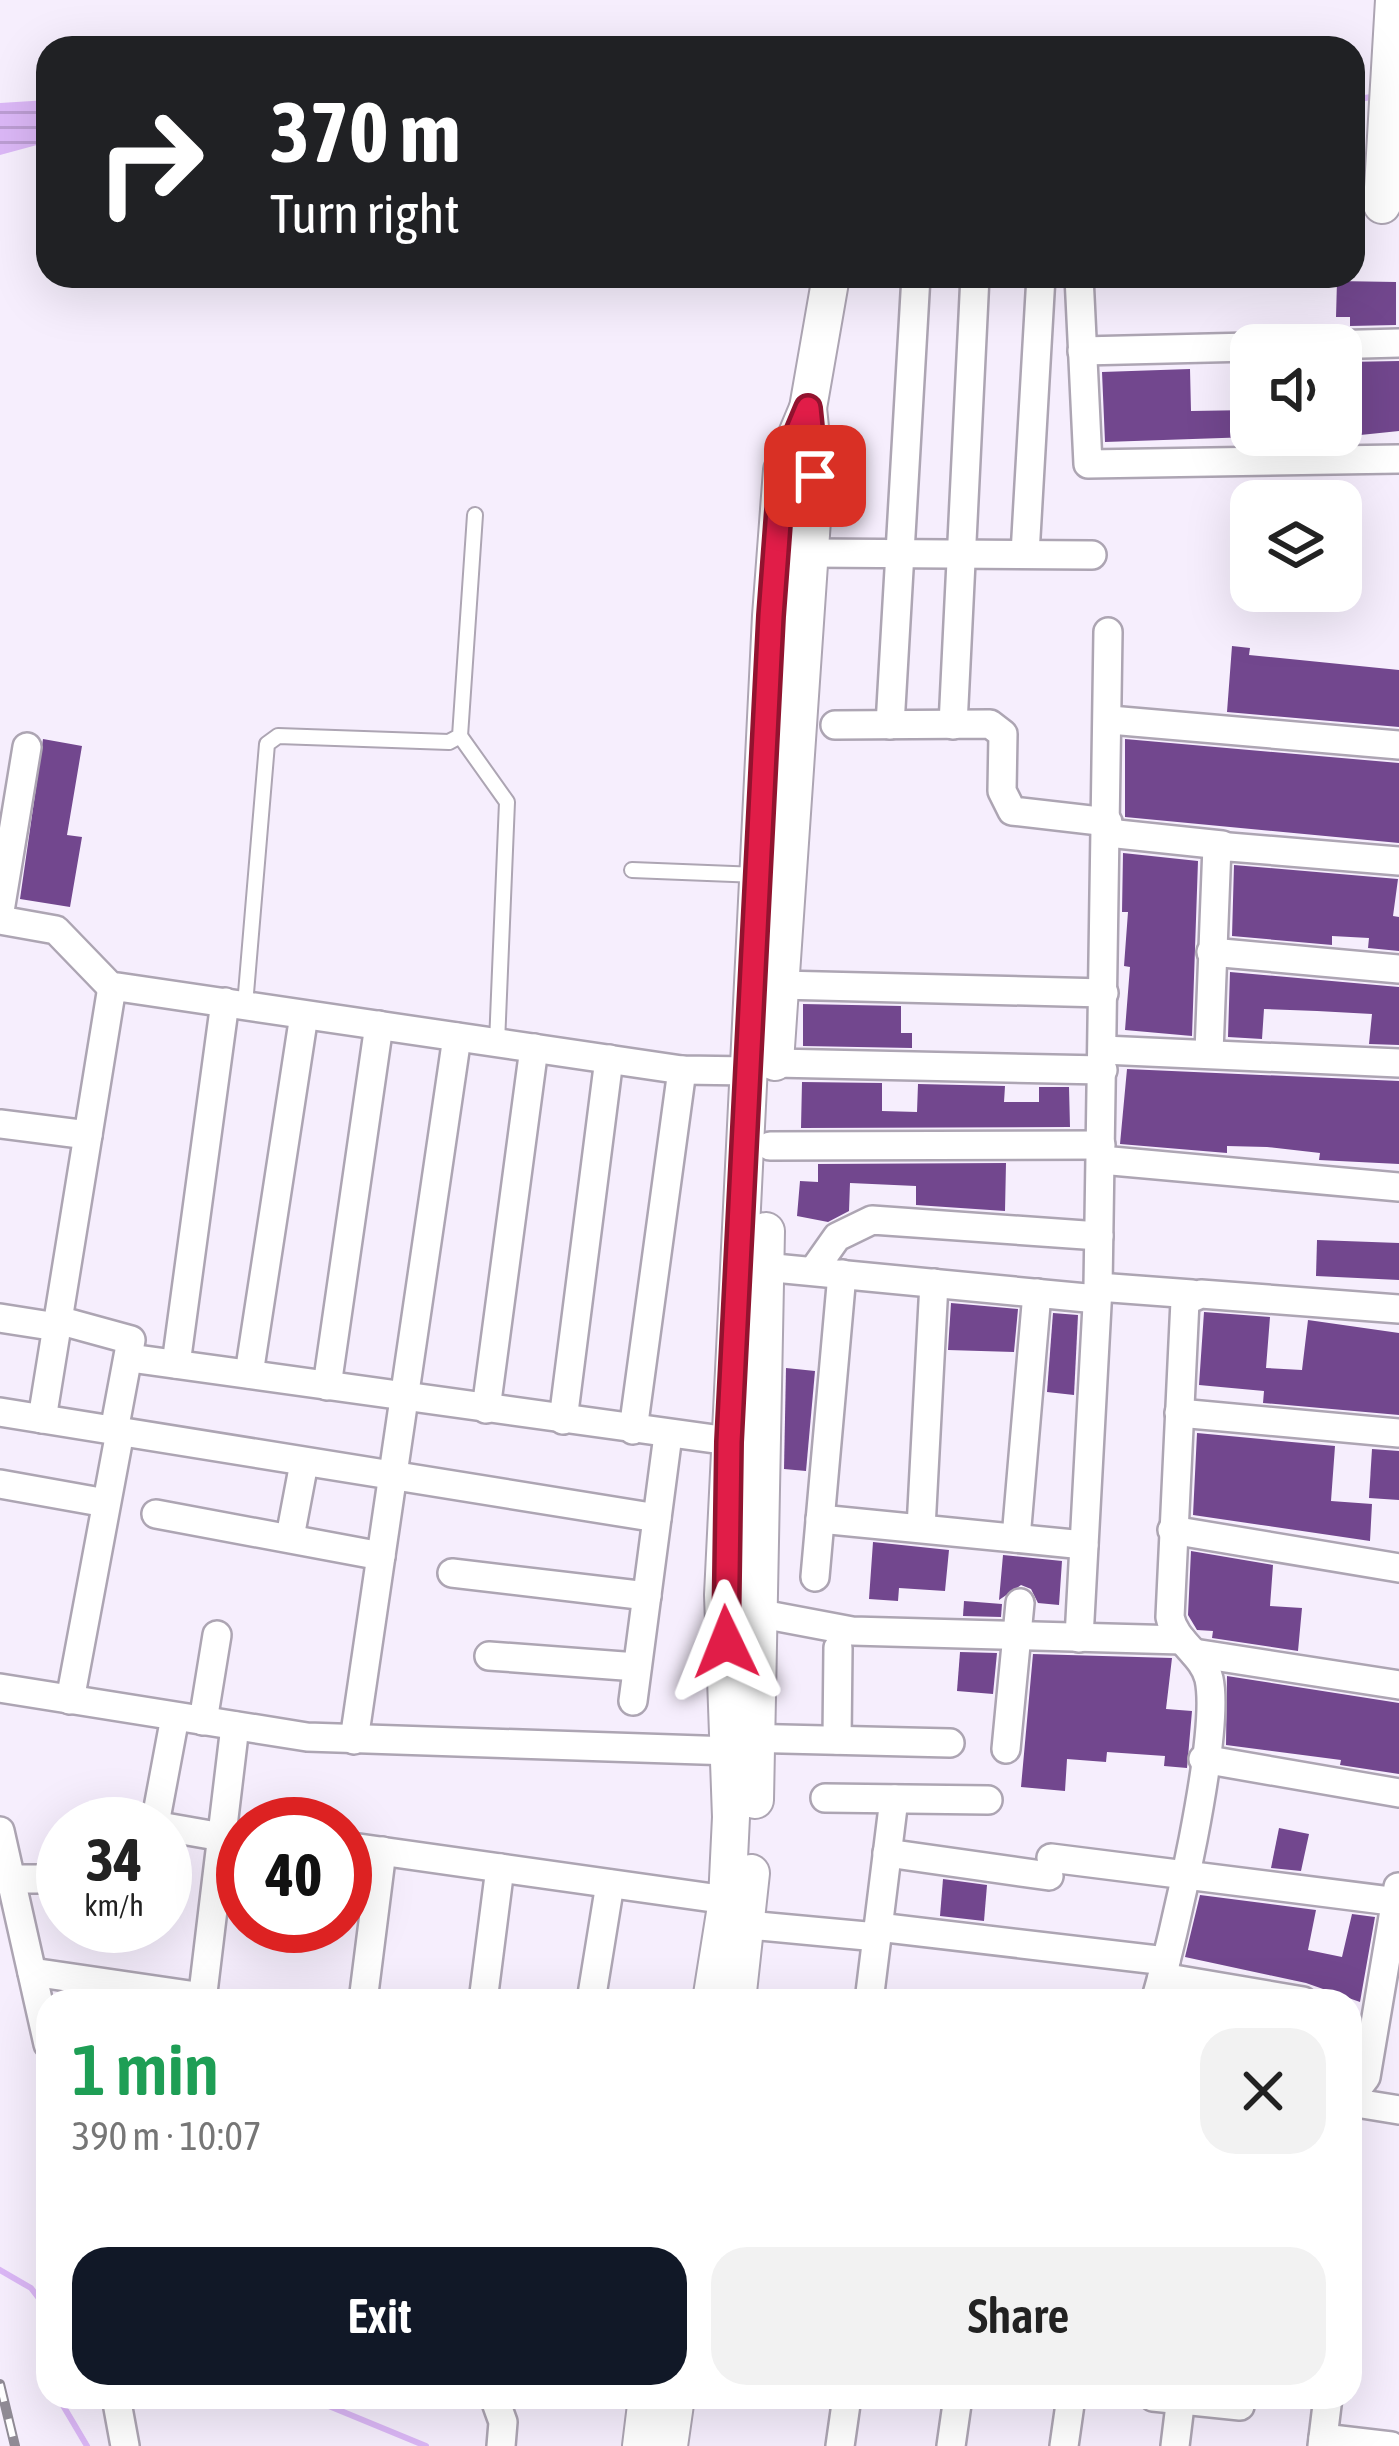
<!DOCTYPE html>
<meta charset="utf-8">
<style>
:root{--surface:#fff;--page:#f2f2f2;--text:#222;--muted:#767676;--accent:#111827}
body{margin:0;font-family:"Asap Condensed",sans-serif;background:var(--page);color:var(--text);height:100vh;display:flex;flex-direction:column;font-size:45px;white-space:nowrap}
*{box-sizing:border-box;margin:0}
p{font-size:39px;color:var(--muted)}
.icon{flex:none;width:66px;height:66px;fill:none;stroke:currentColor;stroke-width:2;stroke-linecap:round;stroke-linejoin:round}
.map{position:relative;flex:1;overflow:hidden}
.drawer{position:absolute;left:36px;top:1989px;width:1326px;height:420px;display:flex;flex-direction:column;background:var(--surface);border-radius:36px;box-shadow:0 12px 48px #0002}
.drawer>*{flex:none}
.banner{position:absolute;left:36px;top:36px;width:1329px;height:252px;border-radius:36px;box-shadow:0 12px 48px #0002;background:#202124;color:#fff;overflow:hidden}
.controls{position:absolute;left:1230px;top:324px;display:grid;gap:24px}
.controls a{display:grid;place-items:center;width:132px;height:132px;border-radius:24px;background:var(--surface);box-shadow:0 12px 48px #0002;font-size:60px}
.speed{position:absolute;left:36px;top:1797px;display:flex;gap:24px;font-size:60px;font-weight:700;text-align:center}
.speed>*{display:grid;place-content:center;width:156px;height:156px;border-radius:50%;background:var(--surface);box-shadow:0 12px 48px #0002;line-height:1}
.speed small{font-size:30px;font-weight:400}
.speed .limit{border:18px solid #d22;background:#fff;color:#111}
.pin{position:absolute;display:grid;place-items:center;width:102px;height:102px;color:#fff;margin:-51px;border-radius:24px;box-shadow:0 6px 18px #0006}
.me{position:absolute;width:132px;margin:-66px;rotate:358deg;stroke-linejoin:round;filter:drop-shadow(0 0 9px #0008)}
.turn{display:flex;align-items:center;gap:42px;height:252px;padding:0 36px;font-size:54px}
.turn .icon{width:156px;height:156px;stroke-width:2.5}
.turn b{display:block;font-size:84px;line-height:102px}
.round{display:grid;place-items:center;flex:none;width:126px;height:126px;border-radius:36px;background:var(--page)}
.head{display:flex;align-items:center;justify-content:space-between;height:204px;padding:0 36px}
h1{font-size:72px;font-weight:600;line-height:90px;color:#1e9e55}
.button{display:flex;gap:24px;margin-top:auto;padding:24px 36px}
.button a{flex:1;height:138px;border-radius:36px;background:var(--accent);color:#fff;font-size:48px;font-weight:600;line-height:138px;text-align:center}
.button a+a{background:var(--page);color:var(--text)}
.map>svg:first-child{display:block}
</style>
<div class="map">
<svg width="1399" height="2446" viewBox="0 0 1399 2446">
<defs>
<pattern id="water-rules" width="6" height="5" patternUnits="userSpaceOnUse" patternTransform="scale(3)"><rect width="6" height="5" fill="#dbb7f6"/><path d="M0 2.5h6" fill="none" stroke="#bc9dd3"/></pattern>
</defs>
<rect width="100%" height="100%" fill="#f6eefd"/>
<polygon fill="url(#water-rules)" points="48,100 48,142 0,155 0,103"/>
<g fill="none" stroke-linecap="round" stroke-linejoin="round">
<g stroke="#dbb7f6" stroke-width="6">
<polyline points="1353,100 1377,96"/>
<polyline points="0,2270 31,2288 48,2310"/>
<polyline points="48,2352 42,2369 48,2380"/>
<polyline points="58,2397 87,2446"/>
<polyline points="307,2397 426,2446"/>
</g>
</g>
<g fill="#72478e">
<polygon points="1337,281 1396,282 1396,325 1350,326 1350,317 1336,317"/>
<polygon points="1399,361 1399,431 1341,437 1347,362"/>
<polygon points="1190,369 1191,411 1251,410 1251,437 1105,442 1102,372"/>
<polygon points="1232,646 1250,648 1249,655 1399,670 1399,727 1227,712"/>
<polygon points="43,739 82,746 67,835 82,837 70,907 20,899"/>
<polygon points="1125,739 1399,763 1399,843 1125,817"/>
<polygon points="1123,853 1198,861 1192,1036 1125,1030 1130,967 1124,966 1128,912 1122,912"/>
<polygon points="1234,865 1398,879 1393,916 1399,917 1399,951 1368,948 1369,938 1332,936 1332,945 1232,936"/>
<polygon points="1230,972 1399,987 1399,1045 1369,1044 1372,1014 1317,1011 1264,1009 1262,1039 1228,1037"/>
<polygon points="803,1004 901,1006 901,1033 912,1033 912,1048 803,1046"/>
<polygon points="1127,1069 1399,1081 1399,1164 1319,1160 1320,1153 1267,1147 1227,1146 1227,1153 1120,1144"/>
<polygon points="802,1082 882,1083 882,1111 917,1112 918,1084 1005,1086 1004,1102 1039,1102 1039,1087 1069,1087 1070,1127 801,1128"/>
<polygon points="1006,1163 1005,1211 916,1205 916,1186 850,1183 849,1211 828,1222 797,1216 800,1181 818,1182 818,1164"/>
<polygon points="1317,1240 1399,1243 1399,1280 1316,1276"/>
<polygon points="951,1303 1018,1309 1014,1352 948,1350"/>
<polygon points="1204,1312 1270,1317 1266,1368 1302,1370 1308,1320 1399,1333 1399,1415 1263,1403 1264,1391 1199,1385"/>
<polygon points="1053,1313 1078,1315 1074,1395 1047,1392"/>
<polygon points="786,1368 815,1371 806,1471 784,1469"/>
<polygon points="1197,1433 1335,1446 1331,1501 1372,1504 1370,1541 1193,1515"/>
<polygon points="1372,1449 1399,1451 1399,1500 1369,1498"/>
<polygon points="873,1542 949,1550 945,1591 899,1588 898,1601 869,1599"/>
<polygon points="1191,1551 1273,1565 1270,1606 1302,1608 1298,1651 1212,1638 1213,1631 1197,1630 1188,1615"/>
<polygon points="1003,1555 1062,1561 1059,1605 1038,1603 1031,1589 1021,1585 999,1600"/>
<polygon points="964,1601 1002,1604 1001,1617 963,1616"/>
<polygon points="960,1652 997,1653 993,1694 957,1691"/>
<polygon points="1033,1654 1172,1658 1166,1709 1192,1711 1187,1768 1164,1766 1165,1756 1107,1752 1106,1762 1067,1759 1065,1791 1021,1787"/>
<polygon points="1227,1676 1399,1703 1399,1774 1340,1765 1341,1760 1226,1745"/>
<polygon points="1279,1828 1309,1834 1301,1871 1271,1868"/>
<polygon points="943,1879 987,1885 984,1921 940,1916"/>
<polygon points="1200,1895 1316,1910 1308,1950 1342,1957 1352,1914 1375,1917 1360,2002 1306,1983 1185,1957"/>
</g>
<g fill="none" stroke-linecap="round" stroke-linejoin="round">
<g stroke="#ada5b3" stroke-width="18">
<g id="lane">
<polyline points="460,736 507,802 497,1043"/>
<polyline points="632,870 758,875"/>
<polyline points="245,1005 267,744 278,736 449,742 460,736 475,515"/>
</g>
</g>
<g stroke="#ada5b3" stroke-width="32">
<g id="street">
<polyline points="1079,276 1088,464 1399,459"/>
<polyline points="1325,345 1399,343"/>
<polyline points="1082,351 1251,347"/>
<polyline points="811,553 1092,555"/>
<polyline points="1025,554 1041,276"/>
<polyline points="1110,720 1399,745"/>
<polyline points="835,725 990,724 1003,734 1002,791 1012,811 1108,822"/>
<polyline points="890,725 916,276"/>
<polyline points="953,725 975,276"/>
<polyline points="1108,833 1222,845"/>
<polyline points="0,911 27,747"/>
<polyline points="0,920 56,930 113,989"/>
<polyline points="1211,952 1399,969"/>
<polyline points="780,985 1104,993"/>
<polyline points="1103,1050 1399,1063"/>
<polyline points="1209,1052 1217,846 1399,861"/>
<polyline points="760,1057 775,1063 1103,1070"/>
<polyline points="0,1124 88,1135"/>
<polyline points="770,1146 1101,1145"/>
<polyline points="1101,1160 1399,1187"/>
<polyline points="764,1267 1097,1299"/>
<polyline points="813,1271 837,1237 872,1220 1099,1236"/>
<polyline points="1098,1287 1192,1294"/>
<polyline points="0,1318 57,1327"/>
<polyline points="58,1320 131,1340 114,1431"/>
<polyline points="130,1358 729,1441"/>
<polyline points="176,1364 225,1002"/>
<polyline points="249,1374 304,1015"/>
<polyline points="327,1386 379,1025"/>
<polyline points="486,1409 534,1048"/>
<polyline points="0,1412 657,1518"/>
<polyline points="1179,1413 1399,1433"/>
<polyline points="42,1419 111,993 118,987 682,1070 750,1071"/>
<polyline points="563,1420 609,1059"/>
<polyline points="633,1430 682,1070"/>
<polyline points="0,1484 106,1503"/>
<polyline points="156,1514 381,1556"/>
<polyline points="820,1519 1084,1545"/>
<polyline points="921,1528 934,1283"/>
<polyline points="1172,1530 1399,1568"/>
<polyline points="290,1537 304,1463"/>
<polyline points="1016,1538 1037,1293"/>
<polyline points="452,1573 647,1596"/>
<polyline points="815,1577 842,1274"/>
<polyline points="757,1613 852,1631 1182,1640"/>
<polyline points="1079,1638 1098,1287 1108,632"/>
<polyline points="1194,1653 1399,1685"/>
<polyline points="489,1656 637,1667"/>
<polyline points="0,1688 307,1737 732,1751"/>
<polyline points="70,1700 120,1432"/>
<polyline points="633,1701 668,1435"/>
<polyline points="203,1721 217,1635"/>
<polyline points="738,1738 950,1743"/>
<polyline points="354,1740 457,1037"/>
<polyline points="837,1740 838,1648"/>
<polyline points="1006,1749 1020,1603"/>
<polyline points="1203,1759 1399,1793"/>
<polyline points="825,1798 988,1800"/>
<polyline points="120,1824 144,1824"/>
<polyline points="155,1824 175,1717"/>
<polyline points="165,1827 222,1837"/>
<polyline points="0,1831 48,2044"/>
<polyline points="345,1846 727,1900"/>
<polyline points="887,1853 1049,1876"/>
<polyline points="1051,1858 1399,1902"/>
<polyline points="11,1879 63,1879"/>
<polyline points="749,1925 877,1937"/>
<polyline points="878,1927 1166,1961"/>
<polyline points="32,1972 203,1997"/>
<polyline points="1162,1977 1303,2001"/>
<polyline points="202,2001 235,1726"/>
<polyline points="363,2001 382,1851"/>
<polyline points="483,2001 500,1868"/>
<polyline points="591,2001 610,1884"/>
<polyline points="869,2001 894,1799"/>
<path d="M1155 2001C1173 1942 1221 1734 1209 1679 1203 1654 1175 1642 1170 1617L1185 1301 1201 1294 1399 1309"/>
<polyline points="1350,2098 1366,2077 1398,1887"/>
<polyline points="1350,2102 1399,2110"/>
<polyline points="116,2397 125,2446"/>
<polyline points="494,2397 503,2422 501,2446"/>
<polyline points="1153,2397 1240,2406"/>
<polyline points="1323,2438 1391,2446"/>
<polyline points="840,2446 847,2397"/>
<polyline points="951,2446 958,2397"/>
<polyline points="1064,2446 1071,2397"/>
<polyline points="1175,2446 1181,2397"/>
<polyline points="1322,2446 1328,2397"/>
</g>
</g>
<g stroke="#ada5b3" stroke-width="40">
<g id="secondary">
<polyline points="1382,205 1394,0"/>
<polyline points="775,1062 815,476 808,408"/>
<polyline points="755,1800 766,1231"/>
<polyline points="711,2001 727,1900 731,1817 723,1595 771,616 782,470 808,408 831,276"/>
<polyline points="737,2001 751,1873"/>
<polyline points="641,2446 647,2397"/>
<polyline points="669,2446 676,2397"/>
</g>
</g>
<use href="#lane" stroke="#fff" stroke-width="14"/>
<use href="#street" stroke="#fff" stroke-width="27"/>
<use href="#secondary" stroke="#fff" stroke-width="36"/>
<g stroke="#908b95" stroke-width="10">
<polyline id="rail" points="0,2384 15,2446"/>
</g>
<use href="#rail" stroke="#fff" stroke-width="6" stroke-dasharray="18" stroke-linecap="butt"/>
</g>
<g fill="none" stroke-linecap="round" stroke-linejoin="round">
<g stroke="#92132f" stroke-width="30">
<polyline id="route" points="726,1642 729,1442 771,616 782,470 808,408 815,476"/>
</g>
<use href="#route" stroke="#e11d48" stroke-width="21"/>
</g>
</svg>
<div class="controls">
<a><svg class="icon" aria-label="sound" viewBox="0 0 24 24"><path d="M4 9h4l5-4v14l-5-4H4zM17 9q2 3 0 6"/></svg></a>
<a><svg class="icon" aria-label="layers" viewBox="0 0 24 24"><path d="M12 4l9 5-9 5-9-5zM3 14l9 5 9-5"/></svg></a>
</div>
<div class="speed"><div>34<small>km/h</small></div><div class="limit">40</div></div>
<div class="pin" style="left:815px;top:476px;background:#d93025"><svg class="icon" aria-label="arrive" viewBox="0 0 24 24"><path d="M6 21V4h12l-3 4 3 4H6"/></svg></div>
<svg class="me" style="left:726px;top:1642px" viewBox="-20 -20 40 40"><path d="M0-17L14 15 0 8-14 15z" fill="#e11d48" stroke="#fff" stroke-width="4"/></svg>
<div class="banner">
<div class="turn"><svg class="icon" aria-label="right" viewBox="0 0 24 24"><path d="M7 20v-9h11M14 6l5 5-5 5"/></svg><div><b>370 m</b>Turn right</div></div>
</div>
<section class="drawer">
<div class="head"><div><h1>1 min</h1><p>390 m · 10:07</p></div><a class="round"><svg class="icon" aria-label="close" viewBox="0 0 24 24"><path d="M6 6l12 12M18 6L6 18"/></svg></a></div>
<div class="button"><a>Exit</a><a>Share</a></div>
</section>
</div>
